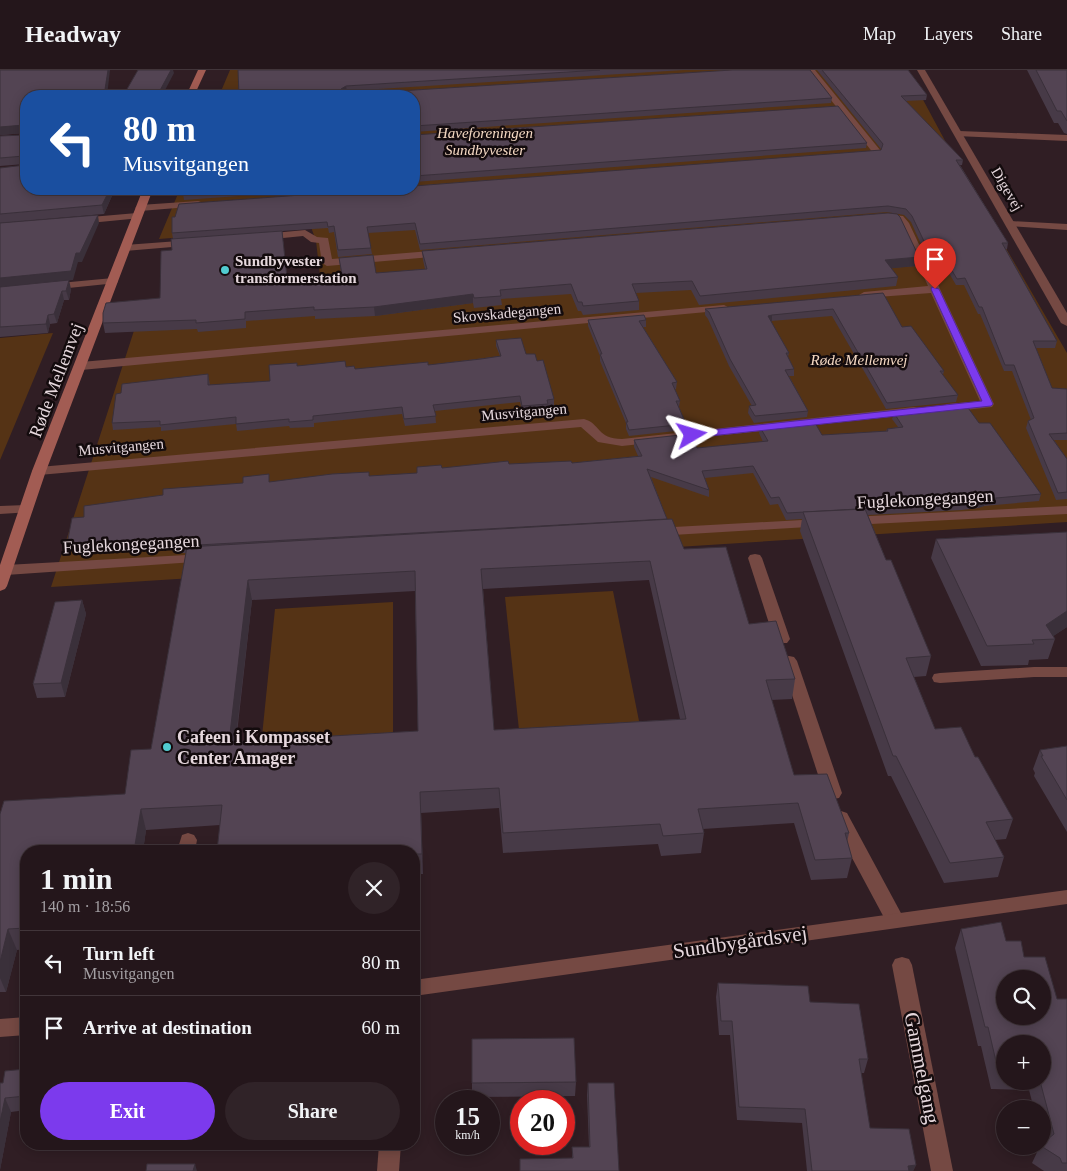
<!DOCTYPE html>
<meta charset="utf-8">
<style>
:root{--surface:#24161b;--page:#302328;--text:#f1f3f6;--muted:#a39fa3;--line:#41353a;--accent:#7c3aed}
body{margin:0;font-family:"Times New Roman",serif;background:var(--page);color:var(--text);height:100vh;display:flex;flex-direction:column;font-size:19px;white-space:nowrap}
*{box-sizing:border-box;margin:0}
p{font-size:16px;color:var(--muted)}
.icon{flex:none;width:28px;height:28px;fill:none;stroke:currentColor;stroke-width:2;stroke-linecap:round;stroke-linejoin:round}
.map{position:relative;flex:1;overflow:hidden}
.side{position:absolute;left:20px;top:775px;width:400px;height:305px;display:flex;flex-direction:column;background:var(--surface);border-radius:20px;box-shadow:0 2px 12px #0003,0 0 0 1px var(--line)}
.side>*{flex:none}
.top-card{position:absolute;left:20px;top:20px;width:400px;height:105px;border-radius:20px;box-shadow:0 2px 12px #0003,0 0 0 1px var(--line);background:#1a4fa0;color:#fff;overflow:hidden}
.buttons{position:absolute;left:996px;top:900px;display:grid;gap:10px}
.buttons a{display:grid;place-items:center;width:55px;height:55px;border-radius:50%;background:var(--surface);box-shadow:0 2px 12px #0003,0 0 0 1px var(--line);font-size:25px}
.speed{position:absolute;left:435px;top:1020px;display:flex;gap:10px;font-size:25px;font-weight:700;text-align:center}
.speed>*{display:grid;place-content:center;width:65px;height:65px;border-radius:50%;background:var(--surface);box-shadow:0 2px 12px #0003,0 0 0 1px var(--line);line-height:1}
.speed small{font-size:12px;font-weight:400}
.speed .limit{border:8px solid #d22;background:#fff;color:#111}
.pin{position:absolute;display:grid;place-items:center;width:42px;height:42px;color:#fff;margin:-51px -21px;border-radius:50% 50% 50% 0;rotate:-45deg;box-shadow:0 0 5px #0007}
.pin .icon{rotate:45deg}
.me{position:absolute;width:55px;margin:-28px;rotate:83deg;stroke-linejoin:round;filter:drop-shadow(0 0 4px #0008)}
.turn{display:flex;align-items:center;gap:18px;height:105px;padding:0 20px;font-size:22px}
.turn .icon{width:65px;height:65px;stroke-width:2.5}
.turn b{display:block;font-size:35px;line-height:42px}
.round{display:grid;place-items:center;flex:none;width:52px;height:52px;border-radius:26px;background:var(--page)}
.headline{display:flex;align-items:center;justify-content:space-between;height:85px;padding:0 20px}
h1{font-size:30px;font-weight:700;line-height:38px}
.cta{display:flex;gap:10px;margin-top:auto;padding:10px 20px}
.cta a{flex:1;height:58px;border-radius:30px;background:var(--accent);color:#fff;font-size:20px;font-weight:700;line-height:58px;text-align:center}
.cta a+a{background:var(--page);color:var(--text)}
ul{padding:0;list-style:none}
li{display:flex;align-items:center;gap:15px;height:65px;padding:0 20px;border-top:1px solid var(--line)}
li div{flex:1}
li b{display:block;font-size:19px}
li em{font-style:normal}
header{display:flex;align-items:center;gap:30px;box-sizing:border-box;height:70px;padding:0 25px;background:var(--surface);border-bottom:1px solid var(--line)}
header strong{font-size:24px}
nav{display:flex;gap:28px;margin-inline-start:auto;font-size:18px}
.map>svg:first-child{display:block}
</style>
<header>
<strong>Headway</strong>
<nav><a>Map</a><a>Layers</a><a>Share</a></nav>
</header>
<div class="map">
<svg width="1067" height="1101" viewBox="0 0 1067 1101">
<rect width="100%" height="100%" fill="#301e24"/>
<g fill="#553315">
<polygon points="230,0 907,0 964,106 1067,283 1067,452 51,517 141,239 322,223 316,171 311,157 159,169 180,119 414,119 414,26 219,26"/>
<polygon points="53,263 0,390 0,268"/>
<polygon points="613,521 643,671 521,679 505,527"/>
<polygon points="393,532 393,667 261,676 275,539"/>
</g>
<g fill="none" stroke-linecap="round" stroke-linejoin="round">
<g fill="#754943" fill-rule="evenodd">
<polygon points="807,0 815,0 880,80 880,84 874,84"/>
<polygon points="959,61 1067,65 1067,71 956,66 956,62"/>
<polygon points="198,131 201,132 201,136 140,141 135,138 140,135"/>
<polygon points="137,143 142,146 141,148 79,154 74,151 79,148"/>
<polygon points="882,144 903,146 909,153 994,334 992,337 947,342 941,338 947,334 980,331 931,223 864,228 859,225 864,222 928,216 900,154 896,151 878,149 877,147"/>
<polygon points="1011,151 1067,154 1067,160 1007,156 1007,152"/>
<polygon points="305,160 317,167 328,168 332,189 443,180 448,183 443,186 327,196 322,193 319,173 311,172 303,166 263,170 258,167 263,164"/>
<polygon points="192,170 197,173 196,175 125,181 120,178 125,175"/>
<polygon points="113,208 117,209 118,211 117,213 49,220 44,217 49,214"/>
<polygon points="724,235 730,238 728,240 81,300 75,296 81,292"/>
<path d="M914 337 918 338 920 341 918 344 622 376 598 372 581 357 39 405 32 401 39 397 584 349C600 353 597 369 622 369Z"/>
<polygon points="26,435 33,439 31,442 0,444 0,436"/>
<polygon points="1067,436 1067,444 851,455 844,451 851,447"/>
<polygon points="820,449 827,453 825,456 656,466 649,462 656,458"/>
<polygon points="204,484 209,485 211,488 209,491 6,505 0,502 1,497 6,495"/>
<polygon points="755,484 760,485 762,488 790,569 787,573 777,573 774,569 748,488 750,485"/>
<polygon points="789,586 794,587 797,591 842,723 839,728 833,729 827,728 824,723 781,591 784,587"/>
<polygon points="1034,597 1067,597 1067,607 1034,607 940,613 934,612 932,608 934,604 940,603"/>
<polygon points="841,741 847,743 902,845 904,850 902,855 895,858 888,855 836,758 832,748 835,743"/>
<polygon points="188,763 194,765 197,770 195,781 177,781 182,765"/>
</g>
<g fill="#754943" fill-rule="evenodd">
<polygon points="917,0 925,0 1067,243 1067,256 1061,253"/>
<polygon points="1067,820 1067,834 414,926 414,910"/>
<polygon points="902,887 909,889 912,895 953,1101 931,1101 892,895 895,889"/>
<polygon points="26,947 26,965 0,967 0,949"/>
<polygon points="379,1074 401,1074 399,1101 377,1101"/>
</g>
<g fill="#a25c53" fill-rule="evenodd">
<polygon points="198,0 206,0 194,26 186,26"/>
<polygon points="143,119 153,119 46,401 7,516 5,519 0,521 0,495 32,401"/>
</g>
</g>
<g fill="#473a47" fill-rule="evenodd">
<polygon points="110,0 26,119 115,119 104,144 0,153 0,98 25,95 25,94 0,96 0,66 24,65 25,63 0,65"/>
<polygon points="238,0 684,0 347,21 346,22 832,28 831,33 414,62 414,26 239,26"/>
<polygon points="817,0 908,0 927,25 926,30 906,31 963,90 962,95 960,95 1008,173 1007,179 1006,179 1057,271 1055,278 1036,278 1052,318 1067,319 1067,370 1054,370 1067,389 1067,429 1056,430 1026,358 1028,351 1031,350 1012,301 1004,301 980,244 978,244 964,215 956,215 943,193 930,194 911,152 904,145 887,142 420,180 415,160 368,163 372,184 338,187 334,162 329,163 328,158 282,161 287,208 341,204 339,188 376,203 425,199 423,190 422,181 919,187 917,196 891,198 898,207 896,216 699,235 691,220 636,223 639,231 639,240 583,245 581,241 578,241 571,224 501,229 502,235 474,238 473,233 375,246 315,249 315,246 246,251 246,258 198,262 197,259 105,263 103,253 160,228 172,180 173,169 172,163 881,80 881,79"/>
<polygon points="1027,0 1067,0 1067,64 1064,63 1058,53 1054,53"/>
<polygon points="414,65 867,73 866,78 414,112"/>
<polygon points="186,119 336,119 184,130 183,124"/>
<polygon points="0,217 71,219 69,230 64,230 57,253 50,254 48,263 0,267"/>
<polygon points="883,223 902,257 944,301 943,305 958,325 956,332 886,339 832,246 771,251 789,283 788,287 794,299 794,306 789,306 808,341 807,347 754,353 748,343 749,336 752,336 729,296 708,249 705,245 705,239"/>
<polygon points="588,250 646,250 646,257 643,257 677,312 676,319 675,319 680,331 679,337 686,354 685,360 629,366 626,359 626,353 600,291 600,286 588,256"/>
<polygon points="496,270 537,291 554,329 554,336 548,336 548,340 522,342 520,332 435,341 436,353 405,356 402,344 314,353 314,357 290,358 289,356 237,361 236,354 161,361 161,357 113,360 112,353 121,323 208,304 210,315 270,311 297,296 346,297 355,299 428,295 500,286 496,276"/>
<path d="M894 343 979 353 1041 424 1039 431 984 436 978 438 962 440 868 445 886 490 931 586 926 606 914 607 935 659 975 687 1013 749 1006 769 995 770 1004 787 998 807 944 813 891 706H888L800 461 802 449 786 450 778 434 770 435 753 403 705 408 709 420V427L651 407 667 449 684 479 749 554 795 609 792 629 771 630 794 705 849 763 847 772 852 788 847 808 811 810 794 753 703 759 704 763 701 783 661 786 658 774 503 783 499 738 421 743 423 804H414V781L220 755 146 760 143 781H26V879L17 880 6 922H0V744L125 724 151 679 186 483H181L180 474 69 481 67 474 84 447 270 412 417 403 442 398 509 394 572 393 638 386 634 377V370L697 378 763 372 759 363 760 357 822 365 886 361 887 359 898 357 892 349ZM649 510 680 649 494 660 483 519ZM415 521 418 661 236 672 252 530Z"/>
<polygon points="1067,462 1067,557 1053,566 1055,569 1048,589 1029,590 1028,595 981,596 931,488 936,469"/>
<polygon points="82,530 86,544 65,627 37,628 33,614"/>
<polygon points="1067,676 1067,762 1034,706 1035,703 1033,699 1040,680"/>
<path d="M961 859 1006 871 1024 887 1057 929H1067V1101H1044L1032 1093 1040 1076H1042L1043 1073 1042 1070V1039H1034L1029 1020 991 1019 981 976H978L955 878ZM1005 974H1042V1011H1005Z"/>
<polygon points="718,913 810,932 868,989 864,1003 861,1003 870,1058 916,1095 913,1101 807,1101 802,1053 737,1050 730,965 719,965 716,927"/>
<polygon points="26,999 26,1040 11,1042 0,1100 3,1013"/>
<polygon points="576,1012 575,1026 472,1027 472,1013"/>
<polygon points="588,1013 619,1101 572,1088 572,1077 589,1077 587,1025"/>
</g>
<g fill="#3a303a">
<polygon points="108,0 110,0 107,26 104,26"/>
<polygon points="168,0 173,0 174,3 162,26 157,26"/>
<polygon points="346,16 347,21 342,24 342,26 341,19"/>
<polygon points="24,55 26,63 0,65 0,57"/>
<polygon points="110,119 115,119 104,144 102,135"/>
<polygon points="98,145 99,153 82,192 78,192 73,210 0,217 0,208 76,183"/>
<polygon points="919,187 917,196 884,199 885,190"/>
<polygon points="944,187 943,193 930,194 932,188"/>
<polygon points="69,210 71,219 69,230 66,221"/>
<polygon points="62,221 64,230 57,253 54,244"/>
<polygon points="473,224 473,233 375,246 374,237"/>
<polygon points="48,245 50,254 48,263 46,254"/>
<polygon points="772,245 772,251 767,253 768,246"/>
<polygon points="985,429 984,436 978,438 980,432"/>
<polygon points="248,510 252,530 233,692 229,672"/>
<polygon points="82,530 86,544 65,627 61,613"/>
<polygon points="1067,541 1067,557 1049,569 1046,555"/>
<polygon points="420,722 421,743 423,804 422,784"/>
<polygon points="141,739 146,760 143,781 134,781"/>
<polygon points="8,859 17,880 6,922 0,908 0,892"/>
<polygon points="5,1028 11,1042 0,1100 0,1052"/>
<polygon points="195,1094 197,1101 193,1101"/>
<polygon points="916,1095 913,1101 907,1101 908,1096"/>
</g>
<g fill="#534453" stroke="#3a303a" fill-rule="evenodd">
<polygon points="0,0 108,0 104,26 26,26 26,119 110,119 102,135 0,144 0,98 25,95 26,88 24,86 0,88 0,66 24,65 26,57 24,55 0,57"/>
<polygon points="138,0 171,0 157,26 123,26"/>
<polygon points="238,0 600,0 346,16 341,19 341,22 383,22 732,0 810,0 832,28 414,56 414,26 239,26"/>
<polygon points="822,0 908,0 927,25 901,26 963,90 956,90 1008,173 1002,173 1057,271 1033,271 1052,318 1067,319 1067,363 1049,364 1067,389 1067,422 1058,423 1028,351 1034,348 1014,295 1005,295 982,237 979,237 965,208 957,209 944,187 932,188 912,146 906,139 888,136 420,174 415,153 367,157 371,178 338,180 334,156 328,157 327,152 172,163 172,147 175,147 179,134 383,119 414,119 414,116 881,80 883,74"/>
<polygon points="1036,0 1067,0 1067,51 1061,41 1057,41"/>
<polygon points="838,36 867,73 414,106 414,65"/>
<polygon points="186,119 255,119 183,124"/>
<polygon points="888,143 897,144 900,147 919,187 885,190 898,207 700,226 692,211 632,214 639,231 583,236 582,232 578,232 571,214 500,220 501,226 474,228 473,224 374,237 314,240 314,237 245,242 245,249 196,253 196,250 103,253 103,243 106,233 160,228 161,181 172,180 171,169 282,161 287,208 342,204 339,188 373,185 376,203 427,199 422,181"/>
<polygon points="98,145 80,183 76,183 71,201 0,208 0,153"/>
<polygon points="69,210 66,221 62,221 54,244 48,245 46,254 0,257 0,217"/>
<polygon points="883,223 902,257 911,256 944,301 940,301 958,325 887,333 833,239 772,245 768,246 789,283 786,283 794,299 785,300 808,341 755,346 749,336 756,335 730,289 709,242 705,239"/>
<polygon points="644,245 646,250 639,251 677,312 672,313 680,331 676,331 686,354 629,360 626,352 628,352 600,284 602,284 588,250"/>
<polygon points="521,268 526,284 535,284 537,291 543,290 554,329 547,330 548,334 522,336 520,326 433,335 436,346 404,349 402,337 313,346 313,350 289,352 289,349 236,354 236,347 160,355 160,351 112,353 116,324 121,323 122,314 208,304 208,315 270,311 269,295 297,293 297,296 345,291 346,297 354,296 355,299 428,292 428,295 481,289 501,286 496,270"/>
<polygon points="966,335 979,353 990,353 1041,424 985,429 980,432 963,433 787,443 779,427 771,428 753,396 702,401 709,420 647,399 667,449 180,476 181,467 67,474 72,448 84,447 84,436 163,425 163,419 243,413 243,407 269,404 269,412 332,404 369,402 369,406 417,403 417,397 441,395 442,398 508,391 509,394 571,391 572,393 642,386 634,370 690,364 697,378 768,371 760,357 814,351 822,365 888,361 887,359 903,357 894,343"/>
<polygon points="865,439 886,490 891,490 931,586 906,588 935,659 961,657 975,687 978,687 1013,749 986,752 1004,787 950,793 896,686 893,686 803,442"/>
<path d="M672 449 684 479 726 477 749 554 776 551 795 609 766 610 794 705 827 704 849 763H845L852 788 815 790 798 733 698 739 704 763 663 766 660 754 503 763 499 718 420 722 422 784H414V781H217L222 735 141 739 134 781H26V858L8 859 0 892V744L4 731 125 724 131 680 151 679 187 477ZM650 491 686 649 494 660 481 499ZM415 501 418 661 229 672 248 510Z"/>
<polygon points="1067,462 1067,541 1046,555 1055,569 1032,570 1034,574 987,576 936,469"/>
<polygon points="82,530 61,613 33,614 55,532"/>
<polygon points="1067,676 1067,730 1041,686 1043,686 1040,680"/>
<path d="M1001 852 1006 871H1021L1024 887H1045L1057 929H1067V1093H1062L1060 1088 1041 1076H1042V1074L1054 1064 1040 1011H1042V974H1005V1000H998L988 957H985L961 859ZM1005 909H1042V946H1005Z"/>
<polygon points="718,913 808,916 810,932 859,934 868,989 859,989 870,1058 909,1059 916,1095 908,1096 909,1101 812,1101 805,1039 739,1037 732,951 721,951"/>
<polygon points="574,968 576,1012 472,1013 472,969"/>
<polygon points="26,999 26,1026 5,1028 0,1052 0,1013 3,1013 5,1001"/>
<polygon points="588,1013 614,1013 619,1101 520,1101 520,1089 573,1088 572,1077 590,1077"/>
<polygon points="147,1094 195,1094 193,1101 146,1101"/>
</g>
<polygon fill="#7c3aed" stroke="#51269a" points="932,217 939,219 993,334 991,336 692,368 687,365 692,362 982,331 931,219"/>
<g fill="#51ccd1" stroke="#130b0d" stroke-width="2">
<circle cx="225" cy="200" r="5"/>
<circle cx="167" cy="677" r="5"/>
</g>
<g text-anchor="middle" stroke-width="5" stroke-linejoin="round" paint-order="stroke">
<g font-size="15" font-style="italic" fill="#f5d9c3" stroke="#130b0d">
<text x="485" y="68">Haveforeningen<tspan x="485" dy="17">Sundbyvester</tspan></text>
<text x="859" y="295">Røde Mellemvej</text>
</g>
<g font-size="15" fill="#e6d8dd" stroke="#130b0d">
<text transform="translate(1007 119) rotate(60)" y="5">Digevej</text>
<text transform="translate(507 243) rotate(-5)" y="5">Skovskadegangen</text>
<text transform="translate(524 342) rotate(-5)" y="5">Musvitgangen</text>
<text transform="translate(121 377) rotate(-5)" y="5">Musvitgangen</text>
</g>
<g font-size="15" font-weight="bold" fill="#e6d8dd" stroke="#130b0d" text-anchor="start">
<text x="235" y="196">Sundbyvester<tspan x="235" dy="17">transformerstation</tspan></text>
</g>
<g font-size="18" fill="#e6d8dd" stroke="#130b0d">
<text transform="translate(56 310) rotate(-69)" y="6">Røde Mellemvej</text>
<text transform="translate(925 429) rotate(-3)" y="6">Fuglekongegangen</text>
<text transform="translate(131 474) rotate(-3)" y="6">Fuglekongegangen</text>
</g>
<g font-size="18" font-weight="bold" fill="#e6d8dd" stroke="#130b0d" text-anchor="start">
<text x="177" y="673">Cafeen i Kompasset<tspan x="177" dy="21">Center Amager</tspan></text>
</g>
<g font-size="21" fill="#e6d8dd" stroke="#130b0d">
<text transform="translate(740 872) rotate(-8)" y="7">Sundbygårdsvej</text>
<text transform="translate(922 998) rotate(79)" y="7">Gammelgang</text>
</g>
</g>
</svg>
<div class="buttons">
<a><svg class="icon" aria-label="search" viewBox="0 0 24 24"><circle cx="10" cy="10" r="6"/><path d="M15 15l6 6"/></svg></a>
<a>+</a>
<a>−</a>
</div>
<div class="speed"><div>15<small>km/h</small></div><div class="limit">20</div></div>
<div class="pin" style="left:935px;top:219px;background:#d93025"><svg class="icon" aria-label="arrive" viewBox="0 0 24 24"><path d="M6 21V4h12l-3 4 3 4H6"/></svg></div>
<svg class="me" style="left:692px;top:365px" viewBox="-20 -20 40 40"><path d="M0-17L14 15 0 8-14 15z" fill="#7c3aed" stroke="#fff" stroke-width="4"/></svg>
<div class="top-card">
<div class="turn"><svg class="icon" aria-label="left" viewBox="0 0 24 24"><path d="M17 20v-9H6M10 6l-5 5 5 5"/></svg><div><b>80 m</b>Musvitgangen</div></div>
</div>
<section class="side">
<div class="headline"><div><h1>1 min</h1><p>140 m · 18:56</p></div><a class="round"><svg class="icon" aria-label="close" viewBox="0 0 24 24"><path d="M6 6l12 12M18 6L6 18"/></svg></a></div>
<ul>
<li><svg class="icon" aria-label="left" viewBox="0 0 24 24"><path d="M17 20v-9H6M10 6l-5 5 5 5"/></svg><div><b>Turn left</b><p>Musvitgangen</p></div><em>80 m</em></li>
<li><svg class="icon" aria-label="arrive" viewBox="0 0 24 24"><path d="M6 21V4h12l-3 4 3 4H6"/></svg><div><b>Arrive at destination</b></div><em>60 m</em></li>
</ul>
<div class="cta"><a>Exit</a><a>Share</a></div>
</section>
</div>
